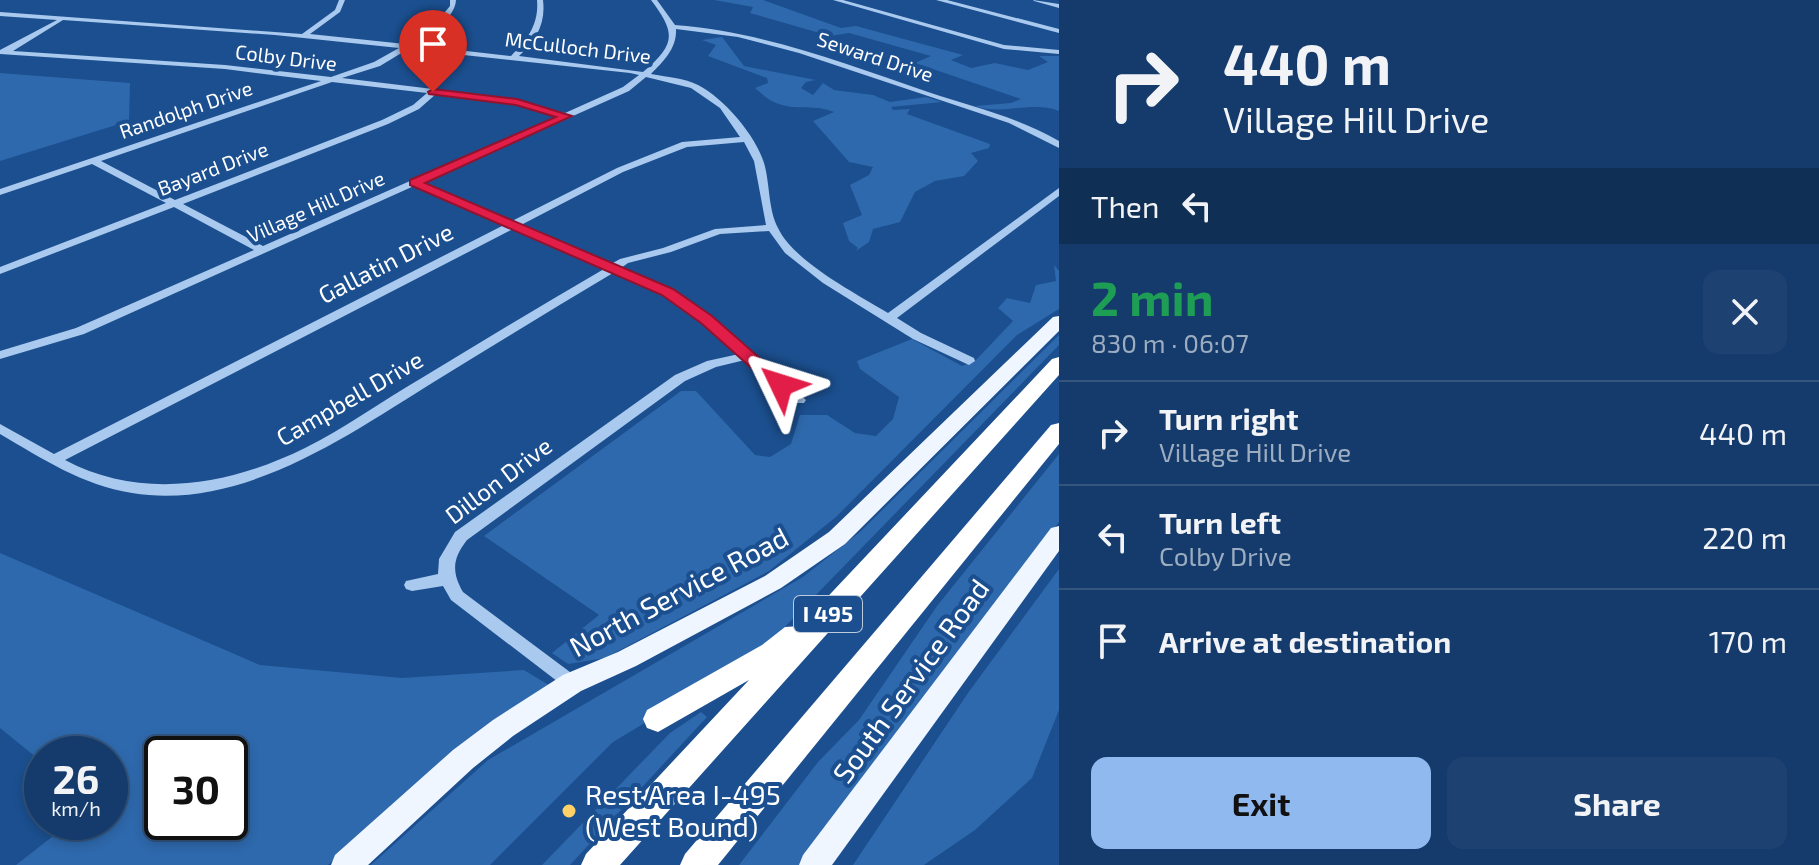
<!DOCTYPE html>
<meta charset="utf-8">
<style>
:root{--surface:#143b6b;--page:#1d4271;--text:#f1f3f6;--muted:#9dadc1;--line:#33557e;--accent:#90b9f0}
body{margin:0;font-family:"Exo 2",sans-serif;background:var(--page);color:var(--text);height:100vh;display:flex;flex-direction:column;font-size:30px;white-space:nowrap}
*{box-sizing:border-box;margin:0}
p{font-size:26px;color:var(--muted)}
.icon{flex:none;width:44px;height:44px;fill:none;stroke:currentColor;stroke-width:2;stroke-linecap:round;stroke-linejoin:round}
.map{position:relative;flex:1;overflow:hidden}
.details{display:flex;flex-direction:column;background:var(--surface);width:760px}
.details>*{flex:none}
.hud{background:#143b6b;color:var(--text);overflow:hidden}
.speed{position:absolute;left:24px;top:736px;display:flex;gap:16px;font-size:40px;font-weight:700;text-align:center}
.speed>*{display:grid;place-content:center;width:104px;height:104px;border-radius:50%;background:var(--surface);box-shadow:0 4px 12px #0003,0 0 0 2px var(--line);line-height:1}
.speed small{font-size:20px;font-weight:400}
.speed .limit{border:4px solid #111;border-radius:12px;background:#fff;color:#111}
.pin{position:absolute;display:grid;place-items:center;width:68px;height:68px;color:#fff;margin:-82px -34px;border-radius:50% 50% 50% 0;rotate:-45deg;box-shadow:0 0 8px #0007}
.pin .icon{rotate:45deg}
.me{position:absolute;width:88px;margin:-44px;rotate:311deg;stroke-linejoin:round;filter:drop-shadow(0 0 6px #0008)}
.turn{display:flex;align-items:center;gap:28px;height:168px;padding:0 32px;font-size:36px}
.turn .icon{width:104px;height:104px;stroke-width:2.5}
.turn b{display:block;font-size:56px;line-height:68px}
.then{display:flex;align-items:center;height:76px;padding:0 32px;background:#0003;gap:16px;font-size:30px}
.round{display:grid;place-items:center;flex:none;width:84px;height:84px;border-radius:16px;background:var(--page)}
.head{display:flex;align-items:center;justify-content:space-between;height:136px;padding:0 32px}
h1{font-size:48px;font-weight:700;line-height:60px;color:#1e9e55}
.primary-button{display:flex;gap:16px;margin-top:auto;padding:16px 32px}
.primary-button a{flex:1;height:92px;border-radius:16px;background:var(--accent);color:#111;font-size:32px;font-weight:700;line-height:92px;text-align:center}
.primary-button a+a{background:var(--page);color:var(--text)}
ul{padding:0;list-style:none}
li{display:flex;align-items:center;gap:24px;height:104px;padding:0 32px;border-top:2px solid var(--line)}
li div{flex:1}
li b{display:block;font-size:30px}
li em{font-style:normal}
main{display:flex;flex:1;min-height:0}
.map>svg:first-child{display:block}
</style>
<main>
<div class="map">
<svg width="1059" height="865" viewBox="0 0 1059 865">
<rect width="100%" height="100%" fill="#1b4f8f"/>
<g fill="#2e69ad" fill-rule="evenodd">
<path d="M714 0H763L841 28 856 26 963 55 951 60 971 68 995 63 1028 70 1048 62 1039 56H1059V111C1032 100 1003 116 975 106L1011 103 1021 99 915 63 931 56 849 33 830 36 750 13 753 7Z"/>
<path d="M722 37 744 66 816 80 806 82 801 88 813 95 823 83 834 90 873 95 890 102 926 97 942 102 891 107 893 110 910 109 907 114 990 144 989 148 971 153 978 161 964 176 935 181 915 192 900 222 873 229 869 242 856 251 858 248 849 241 843 223 862 215 850 185 869 175 873 167 849 162 813 121 834 112C816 104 795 111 776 103 768 100 761 93 755 88L768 83 767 78 708 56 716 45 702 40Z"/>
<polygon points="0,73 130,83 129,121 0,161"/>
<polygon points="1054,265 1059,271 1059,309 1017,335 836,517 769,571 605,658 568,664 552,653 599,615 484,536 681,391 696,391 755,455 770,457 791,444 800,415 827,415 855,433 876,436 893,419 899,397 860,369 857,361 912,339 962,366 976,360 1013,321 998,308 1007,298 1030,303 1036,285 1056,281"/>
<polygon points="1059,335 1059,345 778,634 742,665 613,742 490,865 371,865 488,760 803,577 860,532"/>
<polygon points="1059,454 1059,522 801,865 739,865 818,762 859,720 937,606"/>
<path d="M0 553 260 665 402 678 524 670 552 687 457 750 328 865H16L71 822H110V754H42V762L0 728ZM162 754H230V822H162Z"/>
<polygon points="1059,569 1059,710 1032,778 975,830 924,865 853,865 968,693"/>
<polygon points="701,712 707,717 570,865 542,865 670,733"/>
</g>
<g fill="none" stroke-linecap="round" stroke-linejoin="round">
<g fill="#a9c9ee" fill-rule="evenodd">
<path d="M339 0H345L340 12 310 34 405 44 445 12 450 6V0H456C455 19 428 35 414 45L511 56C528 39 539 24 537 0H543C546 24 536 40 519 56L643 72C676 44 676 33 651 0H657L675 25C764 32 844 63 928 92 973 107 1018 117 1059 141V148L1009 123 799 53 738 37 676 29C677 48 664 61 651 74 666 77 685 78 698 85 724 98 756 136 764 163 770 183 768 209 778 228 794 262 857 294 888 313L1059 188V196L897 318 921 333 974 358 975 361 969 365 913 339 823 283 785 253 769 231 720 234 671 252 628 263 621 268 671 290 711 317 806 400 804 403H794L745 360 716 367 685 381 467 540C453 558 451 571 463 592L578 678 581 683 578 688 572 691 566 688 451 600 443 586 412 591 406 589 404 585 406 581 438 574 439 559 455 532 675 375 707 361 739 354 703 323 663 294 613 273C554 308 496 344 437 380 348 435 243 511 132 493 82 485 43 459 0 434V424L54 454 504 225 414 186 84 334 0 359V351L76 328 254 250 174 207 0 274V267L166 203 92 164 0 195V189L321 81 225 69 0 54V50L57 20 0 16V12L302 34 335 10ZM63 20 275 35 399 48 374 62 331 77 225 65 13 51ZM408 49 630 73 639 75 623 87 565 113 499 97 342 78 380 66ZM646 77 691 88 720 108 740 137 682 142 617 168 512 221 423 183 629 91ZM332 82 427 93 413 105 382 120 175 200 101 161ZM436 94 499 101 557 116 263 246 183 204 388 124 419 109ZM744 142 754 161 766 225 715 229 663 248 620 259 611 264 521 225 623 172 687 147ZM513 229 604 269C542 305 481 342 420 379 382 401 345 428 305 448 230 485 142 501 65 460Z"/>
<polygon points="833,0 843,0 1004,45 1059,50 1059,54 1004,49"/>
<polygon points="936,0 947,0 1059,29 1059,33"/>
<polygon points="1033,0 1059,4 1059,8 1034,1"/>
</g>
<g fill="#f0f6ff" fill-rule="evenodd">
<polygon points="1059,316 1059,331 845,544 781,588 636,666 581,691 513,736 473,768 368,865 331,865 335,855 453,750 493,720 563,675 618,652 765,576 829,532 1053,317"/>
<polygon points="1059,526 1059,551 832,865 799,865 803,855 1051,528"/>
</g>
<g fill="#fff" fill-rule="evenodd">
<polygon points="1059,357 1059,375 620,865 581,865 586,854 749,680 658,732 647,728 643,719 647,710 762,645 785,627 800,626 1052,359"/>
<polygon points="1059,423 1059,444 718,865 680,865 685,854 1051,425"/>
</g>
</g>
<polygon fill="#e11d48" stroke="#92132f" stroke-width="2" points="433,89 517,99 572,116 425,183 673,289 712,316 787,382 790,385 787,389 775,389 701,323 662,295 410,185 410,180 556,117 516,105 429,94 428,92"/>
<circle fill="#ffd166" stroke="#1b4f8f" stroke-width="3" cx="569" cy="811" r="8"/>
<g text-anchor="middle" stroke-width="8" stroke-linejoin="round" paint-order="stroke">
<g font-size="20" fill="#fff" stroke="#1b4f8f">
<text transform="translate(578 48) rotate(7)" y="7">McCulloch Drive</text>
<text transform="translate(875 57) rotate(18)" y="7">Seward Drive</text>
<text transform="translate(286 58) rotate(7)" y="7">Colby Drive</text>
<text transform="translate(186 110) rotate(-19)" y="7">Randolph Drive</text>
<text transform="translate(213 169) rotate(-21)" y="7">Bayard Drive</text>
<text transform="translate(316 207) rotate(-24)" y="7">Village Hill Drive</text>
</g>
<rect fill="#1b4f8f" stroke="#bbcadd" stroke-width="2" x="794" y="596" width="68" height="36" rx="6"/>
<g font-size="22" font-weight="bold" fill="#fff">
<text x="828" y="622">I 495</text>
</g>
<g font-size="24" fill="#fff" stroke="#1b4f8f">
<text transform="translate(386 264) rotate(-27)" y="8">Gallatin Drive</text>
<text transform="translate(350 399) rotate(-30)" y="8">Campbell Drive</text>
<text transform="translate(499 481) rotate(-37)" y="8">Dillon Drive</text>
</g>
<g font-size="28" fill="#fff" stroke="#1b4f8f">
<text transform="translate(679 592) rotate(-28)" y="10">North Service Road</text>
<text transform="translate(911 681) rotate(-54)" y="10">South Service Road</text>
</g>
<g font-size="28" fill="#fff" stroke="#1b4f8f" text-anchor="start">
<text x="585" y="805">Rest Area I-495<tspan x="585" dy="32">(West Bound)</tspan></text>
</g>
</g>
</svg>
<div class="speed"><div>26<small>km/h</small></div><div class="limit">30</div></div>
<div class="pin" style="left:433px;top:92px;background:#d93025"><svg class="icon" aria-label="arrive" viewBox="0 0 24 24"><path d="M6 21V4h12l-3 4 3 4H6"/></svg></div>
<svg class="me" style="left:781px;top:385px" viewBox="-20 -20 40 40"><path d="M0-17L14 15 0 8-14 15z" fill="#e11d48" stroke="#fff" stroke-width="4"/></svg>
</div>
<section class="details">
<div class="hud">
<div class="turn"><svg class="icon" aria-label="right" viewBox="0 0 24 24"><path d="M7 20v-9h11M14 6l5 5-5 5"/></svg><div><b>440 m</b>Village Hill Drive</div></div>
<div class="then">Then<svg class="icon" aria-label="left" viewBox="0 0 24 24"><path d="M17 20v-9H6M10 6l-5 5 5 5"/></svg></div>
</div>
<div class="head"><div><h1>2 min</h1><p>830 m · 06:07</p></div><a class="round"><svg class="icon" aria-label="close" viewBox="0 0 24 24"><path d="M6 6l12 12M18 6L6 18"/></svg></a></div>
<ul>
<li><svg class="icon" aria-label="right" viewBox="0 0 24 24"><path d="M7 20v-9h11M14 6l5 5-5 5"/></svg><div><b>Turn right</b><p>Village Hill Drive</p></div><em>440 m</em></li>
<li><svg class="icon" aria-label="left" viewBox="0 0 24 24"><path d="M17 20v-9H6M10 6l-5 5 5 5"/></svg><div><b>Turn left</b><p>Colby Drive</p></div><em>220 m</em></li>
<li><svg class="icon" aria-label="arrive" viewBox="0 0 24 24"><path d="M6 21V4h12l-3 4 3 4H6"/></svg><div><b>Arrive at destination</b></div><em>170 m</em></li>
</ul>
<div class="primary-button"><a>Exit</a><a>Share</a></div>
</section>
</main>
